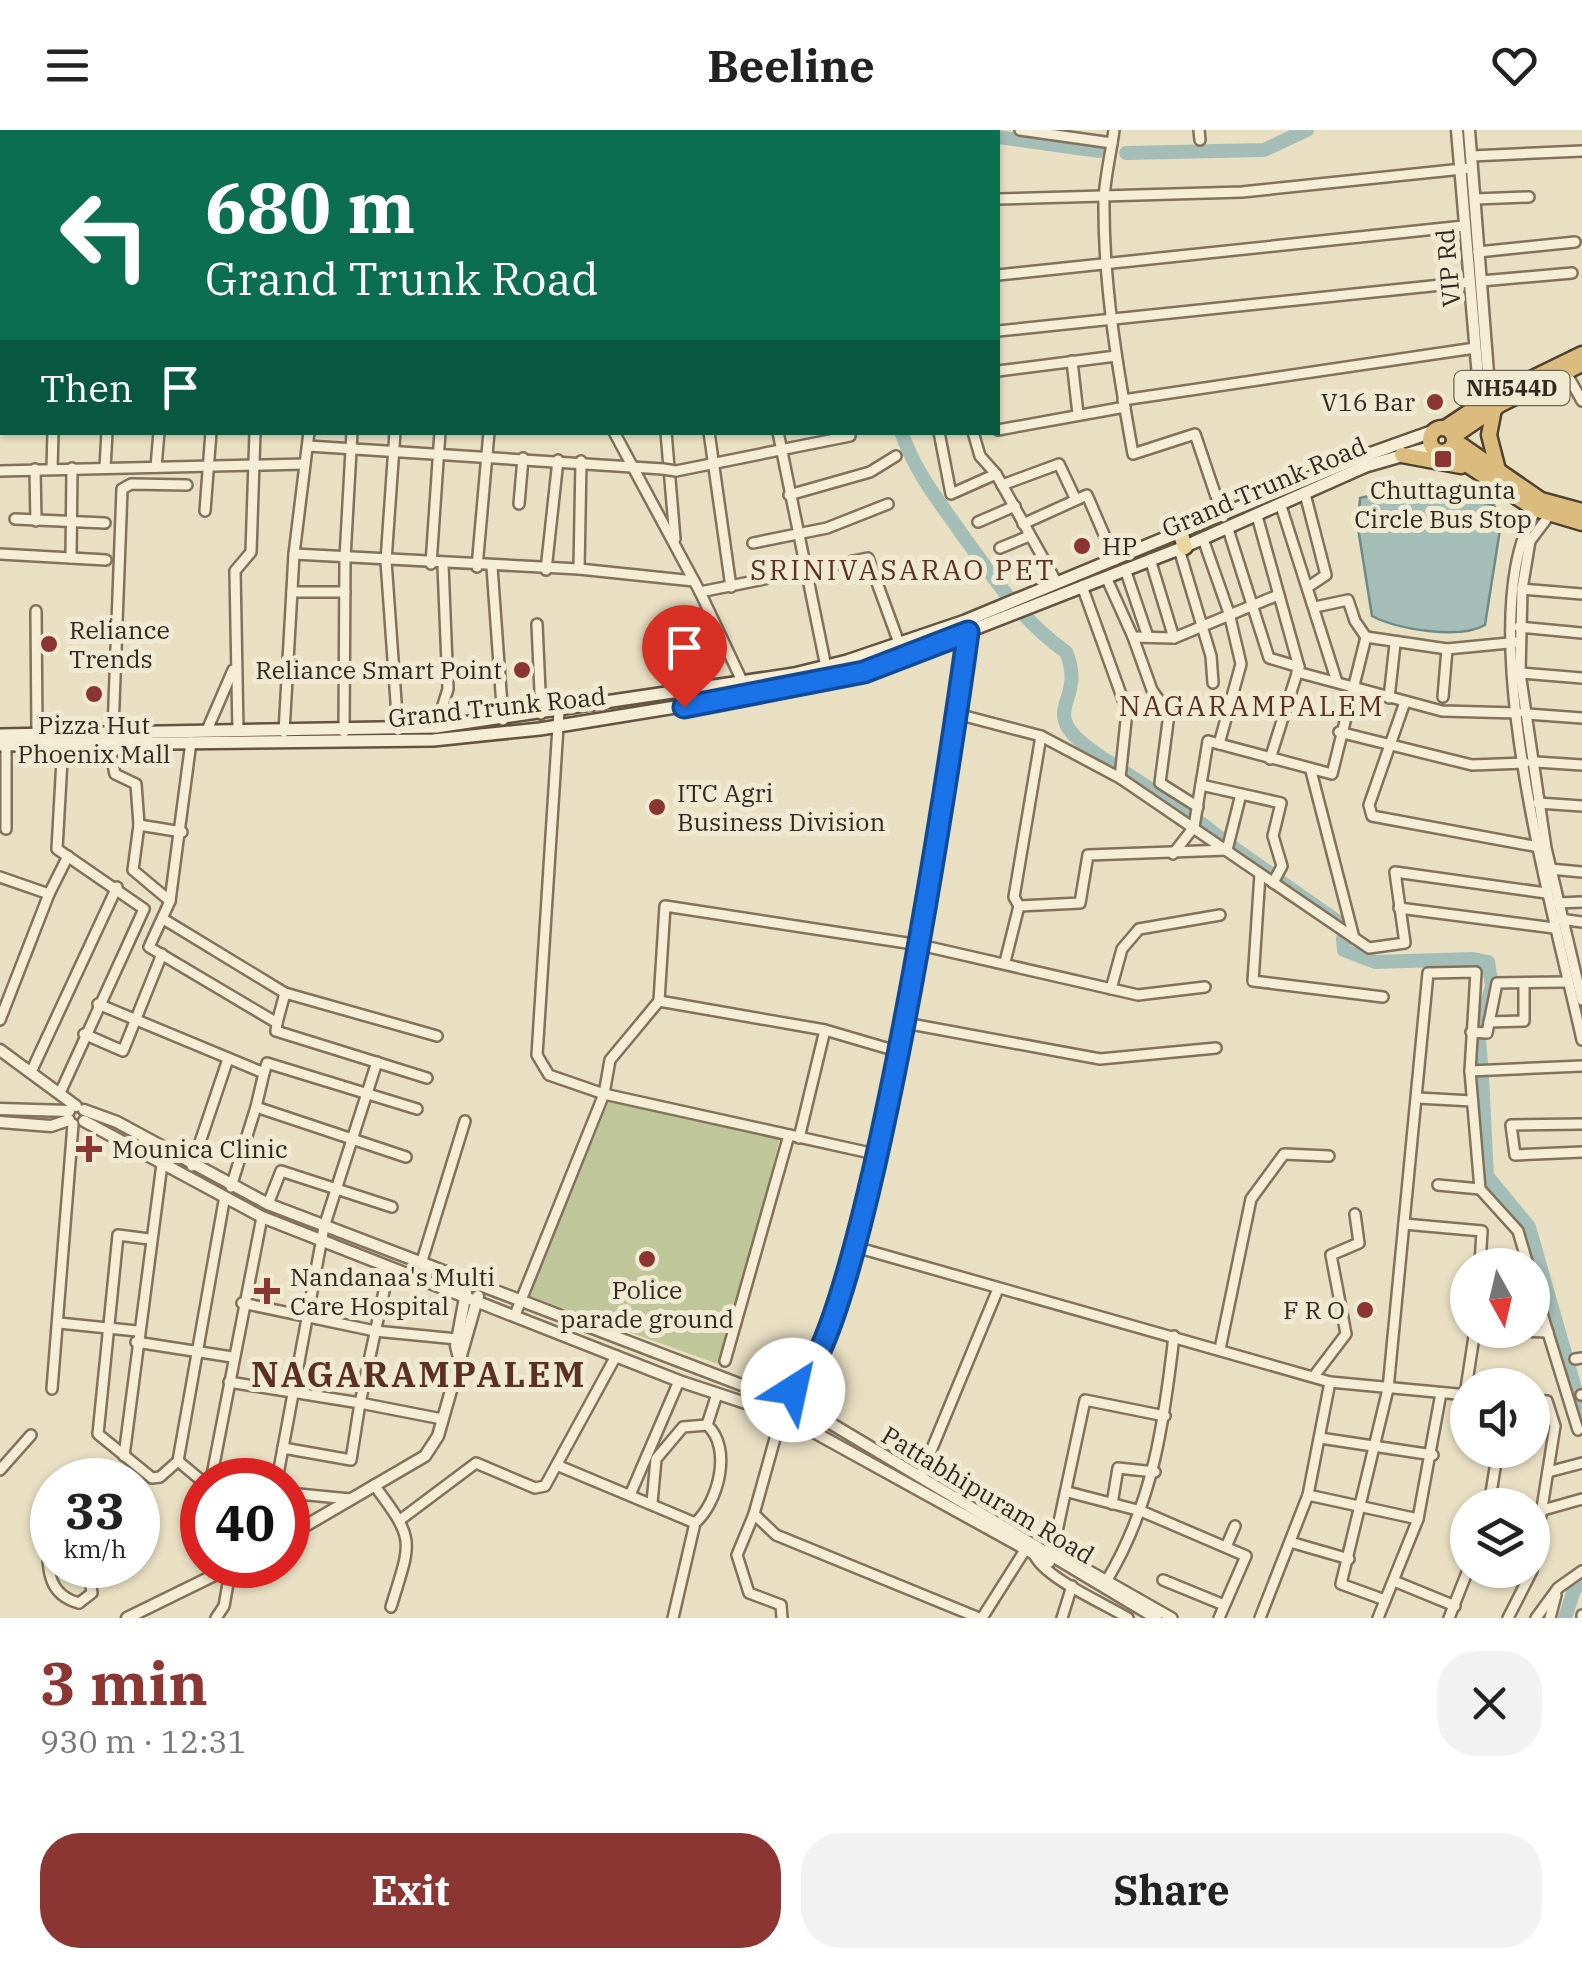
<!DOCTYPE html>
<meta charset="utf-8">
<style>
:root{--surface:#fff;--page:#f2f2f2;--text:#222;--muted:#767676;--accent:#8b3633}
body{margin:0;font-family:"IBM Plex Serif",serif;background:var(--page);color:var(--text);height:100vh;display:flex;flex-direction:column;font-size:38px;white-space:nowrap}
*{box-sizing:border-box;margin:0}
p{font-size:32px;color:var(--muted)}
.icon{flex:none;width:55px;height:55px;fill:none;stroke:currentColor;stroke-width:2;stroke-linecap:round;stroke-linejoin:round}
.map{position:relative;height:1488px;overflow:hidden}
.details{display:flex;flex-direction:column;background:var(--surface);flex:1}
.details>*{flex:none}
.top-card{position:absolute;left:0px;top:0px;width:1000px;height:305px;box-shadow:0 2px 8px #0004;background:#0b6e4f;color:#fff;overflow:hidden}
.needle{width:65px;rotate:172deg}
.controls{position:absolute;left:1450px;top:1118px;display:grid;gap:20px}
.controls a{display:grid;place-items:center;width:100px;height:100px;border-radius:50%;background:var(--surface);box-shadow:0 2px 8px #0004;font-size:50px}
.speed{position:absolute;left:30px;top:1328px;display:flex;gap:20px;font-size:50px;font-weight:700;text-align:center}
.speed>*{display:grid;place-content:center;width:130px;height:130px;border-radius:50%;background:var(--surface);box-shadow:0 2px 8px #0004;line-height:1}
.speed small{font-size:25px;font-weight:400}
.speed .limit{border:15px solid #d22;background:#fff;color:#111}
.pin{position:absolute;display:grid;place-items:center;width:85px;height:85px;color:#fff;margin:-102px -42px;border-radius:50% 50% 50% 0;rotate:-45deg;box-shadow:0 0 10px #0007}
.pin .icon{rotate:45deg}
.me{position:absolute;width:110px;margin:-55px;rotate:35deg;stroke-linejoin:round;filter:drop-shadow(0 0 8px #0008)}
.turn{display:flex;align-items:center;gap:35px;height:210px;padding:0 40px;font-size:45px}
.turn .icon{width:130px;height:130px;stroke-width:2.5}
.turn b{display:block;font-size:70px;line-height:85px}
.then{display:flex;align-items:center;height:95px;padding:0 40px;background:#0003;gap:20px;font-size:38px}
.round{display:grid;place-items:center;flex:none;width:105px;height:105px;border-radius:40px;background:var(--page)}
.headline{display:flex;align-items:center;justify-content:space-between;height:170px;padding:0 40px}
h1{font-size:60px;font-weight:700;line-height:75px;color:var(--accent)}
.primary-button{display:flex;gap:20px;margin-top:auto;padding:20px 40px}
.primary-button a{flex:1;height:115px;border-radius:40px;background:var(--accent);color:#fff;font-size:40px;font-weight:700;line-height:115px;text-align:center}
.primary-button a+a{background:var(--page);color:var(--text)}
header{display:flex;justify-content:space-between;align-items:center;height:130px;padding:0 40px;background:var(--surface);font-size:45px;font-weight:700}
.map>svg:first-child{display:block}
</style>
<header><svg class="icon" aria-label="menu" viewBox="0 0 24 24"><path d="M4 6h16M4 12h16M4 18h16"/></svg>Beeline<svg class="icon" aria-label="heart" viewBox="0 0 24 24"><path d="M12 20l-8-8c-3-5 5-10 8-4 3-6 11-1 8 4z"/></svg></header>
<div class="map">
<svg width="1582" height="1488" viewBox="0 0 1582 1488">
<rect width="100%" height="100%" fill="#e9e0c4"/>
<polygon fill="#bfc699" points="609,971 780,1007 744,1156 718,1234 529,1166"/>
<path fill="#a5bdb7" stroke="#6d8a84" stroke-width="2.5" d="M1407 357 1494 375 1501 393 1485 495C1459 510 1397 499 1372 486L1358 398 1360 368Z"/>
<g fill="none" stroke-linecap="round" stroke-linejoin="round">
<g stroke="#a5bdb7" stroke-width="14">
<polyline points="817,0 818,2"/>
<polyline points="863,0 910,0"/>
<polyline points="949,0 967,2"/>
<polyline points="998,7 1099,21"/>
<polyline points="1126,23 1264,20 1307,0"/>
<path d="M901 302C919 349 937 368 964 407 996 451 1021 490 1066 522 1090 579 1023 579 1112 634"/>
<polyline points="1126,643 1190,685"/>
<polyline points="1201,693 1225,712"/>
<polyline points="1234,718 1271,744"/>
<polyline points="1281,752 1344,796"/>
<polyline points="1343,809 1344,820 1375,832 1473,829 1488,832 1492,856 1479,898"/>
<polyline points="1479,908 1481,934"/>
<polyline points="1482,947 1487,1046 1529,1097 1582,1283"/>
<polyline points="1565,1488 1574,1460 1582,1452"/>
</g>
<g stroke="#82725c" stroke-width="14">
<g id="minor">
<polyline points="452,0 454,2"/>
<polyline points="528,0 567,2"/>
<polyline points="622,0 635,2"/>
<polyline points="785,0 786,2"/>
<polyline points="1020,0 1112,13"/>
<path d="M1114 0C1111 23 1105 47 1104 69 1103 155 1118 240 1133 324L1195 304 1223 387"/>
<polyline points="1199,0 1200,10"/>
<polyline points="22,2 22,0"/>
<polyline points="74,2 75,0"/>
<polyline points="135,2 135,0"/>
<polyline points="184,2 185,0"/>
<polyline points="263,2 263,0"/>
<polyline points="321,2 321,0"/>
<polyline points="516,2 516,0"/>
<polyline points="601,2 601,0"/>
<polyline points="666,2 667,0"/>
<polyline points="736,2 736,0"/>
<polyline points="1471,26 1582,21"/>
<polyline points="998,69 1242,62 1472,38"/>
<polyline points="1475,69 1529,67"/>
<polyline points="1478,122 1575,112"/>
<polyline points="998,145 1464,96"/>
<polyline points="1481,151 1572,143"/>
<polyline points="998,201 1470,152"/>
<polyline points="0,204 2,204"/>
<polyline points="1072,231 1078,284"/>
<polyline points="998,241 1116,226"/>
<polyline points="1565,241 1582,271"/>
<polyline points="1123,270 1475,218"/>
<polyline points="998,300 1125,277"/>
<polyline points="395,302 386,431 398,600"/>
<polyline points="614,302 700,462 743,553"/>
<polyline points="666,302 675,409"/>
<polyline points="709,302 731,457"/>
<polyline points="778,302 826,537"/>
<polyline points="939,302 951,364 996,344"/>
<polyline points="973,302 980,326 996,344 1057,453"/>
<polyline points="308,316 663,339"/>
<polyline points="156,337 159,302"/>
<polyline points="105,338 107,302"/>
<polyline points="35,339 36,391"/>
<polyline points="52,339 53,302"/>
<polyline points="0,341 304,334"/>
<polyline points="676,341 850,306"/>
<polyline points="1002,355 1059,334 1076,370"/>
<polyline points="1305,364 1326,445 1308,457"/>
<polyline points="789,365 870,342 896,326"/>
<polyline points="519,374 523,328"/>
<polyline points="1281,376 1337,552"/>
<path d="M1539 376C1465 479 1556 789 1582 910"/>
<polyline points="205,381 211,302"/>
<polyline points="1551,383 1530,411 1522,459 1520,543 1546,718 1582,870"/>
<polyline points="1257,386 1299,537 1270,629"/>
<polyline points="15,389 105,393"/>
<polyline points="978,392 1015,376"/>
<polyline points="1023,394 1087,365 1115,430"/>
<polyline points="1228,399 1269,528 1299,537"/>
<polyline points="1203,409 1229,483 1241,534 1219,614"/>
<polyline points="753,413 827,398 888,374"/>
<polyline points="1000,418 1029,406"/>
<polyline points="1179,419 1211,526 1213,553"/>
<polyline points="0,424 106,430"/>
<polyline points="294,424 579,439 694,451"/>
<polyline points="71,428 72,338"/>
<polyline points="1150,429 1174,508"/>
<polyline points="431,434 440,302"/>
<polyline points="477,437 489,302"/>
<polyline points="492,437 503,590"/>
<polyline points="579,439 581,331"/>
<polyline points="1125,439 1148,507"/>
<polyline points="546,440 558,330"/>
<polyline points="1106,447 1133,507"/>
<polyline points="1082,456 1127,581 1120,648"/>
<polyline points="1522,459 1582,464"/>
<polyline points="292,462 345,462"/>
<polyline points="700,462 868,428 899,513"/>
<polyline points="1315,477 1348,470 1355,491 1366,507"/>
<polyline points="36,481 37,603"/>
<polyline points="537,494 541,584"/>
<polyline points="1519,497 1582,503"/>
<polyline points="1297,542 1442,581 1518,583"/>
<polyline points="1520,543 1582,548"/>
<polyline points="1443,567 1447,519"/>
<polyline points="1389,568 1395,514"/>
<polyline points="1405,572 1369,675 1372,686 1539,717"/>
<polyline points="957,584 1041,606 1120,648 1369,818 1405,813 1395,742 1546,763"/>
<polyline points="1527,584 1582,588"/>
<polyline points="436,597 448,559 443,435"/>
<polyline points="113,600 122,359 131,354 187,355"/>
<polyline points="207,600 233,540"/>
<polyline points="238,601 235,441 251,422 255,302"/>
<polyline points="284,602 294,424 309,302"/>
<polyline points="344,602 345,428 352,302"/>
<polyline points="1339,602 1472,635 1525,633"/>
<polyline points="108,610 115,644 136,654 139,695"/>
<polyline points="191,612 170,771 149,817 277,893 285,863 437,906"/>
<polyline points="6,615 6,699"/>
<polyline points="1536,632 1582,635"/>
<polyline points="1311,641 1354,808"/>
<polyline points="1201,655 1281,673 1273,706 1282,736 1273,753"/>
<polyline points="1538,673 1582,676"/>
<polyline points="1198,677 1160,653 1169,584 1152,560 1133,507 1174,508 1278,465"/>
<polyline points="1173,724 1194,697 1208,611 1332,644 1366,507 1447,519 1519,512"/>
<polyline points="1550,739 1582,742"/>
<polyline points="1260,744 1253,851 1383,867"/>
<polyline points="0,747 49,764 0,890"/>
<polyline points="49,764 68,726"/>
<polyline points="170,771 133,740 139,695 182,702"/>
<polyline points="1558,773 1582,772"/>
<polyline points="1019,776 1014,767 1041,606"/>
<polyline points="1399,778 1554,798"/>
<polyline points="1560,789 1582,792"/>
<polyline points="165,790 285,863"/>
<polyline points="1005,832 1019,776 1080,773 1088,725 1227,720 1241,664"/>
<polyline points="1111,859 1122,819 1139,799 1220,785"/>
<polyline points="659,871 825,900 900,922"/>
<polyline points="98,874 264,943 256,977 406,1027"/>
<polyline points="1489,892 1524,891 1524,853"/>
<polyline points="277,893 276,901 427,948"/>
<polyline points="905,893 1100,929 1216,918"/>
<polyline points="1471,902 1487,903 1497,853 1566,852"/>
<polyline points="84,904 123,921 162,824"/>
<polyline points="1470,941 1582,936"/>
<polyline points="31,942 117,757"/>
<polyline points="264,943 267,933 417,979"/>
<polyline points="60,963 144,779 57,719 63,612"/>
<polyline points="1418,968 1472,971"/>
<polyline points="1582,994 1511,995 1515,1025 1582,1022"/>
<polyline points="799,1008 825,900"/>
<polyline points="875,1024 604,964 610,930 659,871 665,776 920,815 1138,865 1205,857"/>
<polyline points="192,1036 228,929"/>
<polyline points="1438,1055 1480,1059"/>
<polyline points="231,1057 256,977"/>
<polyline points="268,1074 281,1041 392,1077"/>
<polyline points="1404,1094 1482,1101 1480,1135"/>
<polyline points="149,1109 118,1105 98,1304 152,1348 160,1347 178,1331"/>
<polyline points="852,1116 1330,1252 1468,1265"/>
<polyline points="421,1134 465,991"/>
<polyline points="389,1138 360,1273 442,1289"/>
<polyline points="1532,1151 1578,1300"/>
<polyline points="242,1173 375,1201 457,1209"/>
<polyline points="515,1185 604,964 549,945 537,925 559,581"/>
<polyline points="59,1193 137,1201"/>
<polyline points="1489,1200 1548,1202"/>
<polyline points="136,1212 232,1227"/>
<polyline points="1220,1219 1251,1069 1284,1024 1329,1026"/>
<polyline points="1575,1229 1582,1228"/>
<polyline points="725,1231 789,1005"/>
<polyline points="1314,1246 1346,1204 1331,1125 1359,1113 1355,1084"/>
<polyline points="229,1252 360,1273 351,1330 283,1318"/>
<polyline points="52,1259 73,994"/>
<polyline points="1465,1265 1475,1200"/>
<polyline points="1581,1265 1582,1265"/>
<polyline points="781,1287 754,1384 776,1405 979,1488"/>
<polyline points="707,1295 717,1264"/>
<polyline points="1320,1308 1433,1325"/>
<polyline points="124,1326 162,1034"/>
<polyline points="559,1336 695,1393 673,1488"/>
<polyline points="0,1340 31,1305"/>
<polyline points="1548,1342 1582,1333"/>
<polyline points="921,1345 998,1159"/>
<polyline points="211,1350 262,1087"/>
<polyline points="277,1350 324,1097 377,932"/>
<polyline points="202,1351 178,1331 224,1071"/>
<path d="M374 1355C417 1412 411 1410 391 1477"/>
<polyline points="1068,1362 1141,1381 1246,1426 1219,1488"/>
<polyline points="288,1363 350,1369"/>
<polyline points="630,1365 679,1251"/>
<polyline points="1308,1365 1418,1389"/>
<path d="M652 1373 656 1329 683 1297 707 1295C733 1318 718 1373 695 1393"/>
<polyline points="1112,1374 1118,1338 1155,1342"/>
<polyline points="1489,1375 1498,1320"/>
<polyline points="1543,1380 1582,1369"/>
<polyline points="754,1384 737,1425 749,1463 781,1475 782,1488"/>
<path d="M52 1390 46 1395C50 1429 41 1463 79 1473"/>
<polyline points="400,1390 476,1333 535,1358 545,1356 616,1226"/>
<polyline points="1290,1412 1349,1429"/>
<polyline points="1226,1417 1235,1396"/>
<polyline points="1049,1418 1172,1488"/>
<polyline points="1053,1420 1085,1270 1165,1286"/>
<path d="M1034 1424C1044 1448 1105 1474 1128 1488"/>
<path d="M1107 1450C1153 1373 1164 1293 1174 1206"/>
<polyline points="1163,1450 1224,1475"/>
<polyline points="1394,1451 1455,1476"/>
<polyline points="1385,1470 1341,1454 1388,1259 1428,843 1476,842 1470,941 1480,1059 1518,1101 1528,1135"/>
<polyline points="79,1473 92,1463 88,1435"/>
<polyline points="1582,1485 1582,1487"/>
<polyline points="216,1488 224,1476 231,1437"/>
<polyline points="982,1488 1025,1420"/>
<polyline points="1062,1488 1072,1456"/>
<polyline points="1260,1488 1308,1365 1330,1252"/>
<polyline points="1378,1488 1418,1389 1441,1263"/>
<polyline points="1449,1488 1468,1440"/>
<polyline points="1508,1488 1532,1441 1555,1296 1547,1271 1532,1270"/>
<polyline points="1536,1488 1558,1458 1582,1441"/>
<polyline points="1550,1488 1556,1465"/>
</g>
</g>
<g stroke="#82725c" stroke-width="15">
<g id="tertiary">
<polyline points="1457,0 1478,247 1494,274"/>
<polyline points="1469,0 1488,243 1501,270"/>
<polyline points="0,920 76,976"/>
<polyline points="0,979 69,981"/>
<polyline points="84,980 117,992 268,1074 781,1270"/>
<polyline points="84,991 262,1087 679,1251 779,1284"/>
<polyline points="0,992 51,996 69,990"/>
<polyline points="458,1224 456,1216 466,1162"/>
<circle cx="789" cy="1279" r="11"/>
<polyline points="800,1275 1156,1488"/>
<polyline points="814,1285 807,1270 809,1251 843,1162 900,922 968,502"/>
<polyline points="792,1290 1049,1432"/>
<polyline points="288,1406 425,1326 438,1306 478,1166"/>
<polyline points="127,1488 235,1435"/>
</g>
</g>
<g stroke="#645340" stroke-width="16">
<g id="secondary">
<polyline points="216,2 219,0"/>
<polyline points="0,197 2,194"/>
<polyline points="0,605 436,597 794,544 847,531 965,491 1358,328 1431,302"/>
<polyline points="0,615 433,610 540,599 829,552 864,542 1179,419 1366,336 1432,317"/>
</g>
</g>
<g stroke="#504030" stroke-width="19">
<polyline id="primary" points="1181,405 1185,417"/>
</g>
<g stroke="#504030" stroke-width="19">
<g id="trunk">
<polyline points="1494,279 1489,305 1499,344"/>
<circle cx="1442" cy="310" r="12"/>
<polyline points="1445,298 1484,272 1582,224"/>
<polyline points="1454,306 1501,274 1582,234"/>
<polyline points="1454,310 1541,370 1582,381"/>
<polyline points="1446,321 1535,379 1582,393"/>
<polyline points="1402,325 1461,336"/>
</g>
</g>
<use href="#minor" stroke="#f5edd6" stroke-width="9"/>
<use href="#tertiary" stroke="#f5edd6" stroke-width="10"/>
<use href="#secondary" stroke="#f5edd6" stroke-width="11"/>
<use href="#primary" stroke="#e9d59f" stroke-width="14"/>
<use href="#trunk" stroke="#dcbc7e" stroke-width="14"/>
<g stroke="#82725c" stroke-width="14" stroke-linecap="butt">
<polyline id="minor-bridge" points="663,339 676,341"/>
</g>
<use href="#minor-bridge" stroke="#f5edd6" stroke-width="9"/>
</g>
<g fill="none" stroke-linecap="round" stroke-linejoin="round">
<g stroke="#114b97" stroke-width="25">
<path id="route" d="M684 577 864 542 968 502C953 613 864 1218 793 1260"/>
</g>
<use href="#route" stroke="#1a73e8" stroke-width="18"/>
</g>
<g fill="#8b3633" stroke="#f1ead3" stroke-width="4">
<circle cx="1435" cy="272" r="10"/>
<rect x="1433" y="319" width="20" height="20" rx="5"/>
<circle cx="1082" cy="416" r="10"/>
<circle cx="49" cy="514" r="10"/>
<circle cx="522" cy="540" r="10"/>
<circle cx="94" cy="564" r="10"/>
<circle cx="657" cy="677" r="10"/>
<path d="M84 1004h10v10h10v10h-10v10h-10v-10h-10v-10h10z"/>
<circle cx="647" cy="1129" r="10"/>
<path d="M262 1146h10v10h10v10h-10v10h-10v-10h-10v-10h10z"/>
<circle cx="1365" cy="1180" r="10"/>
</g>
<g text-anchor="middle" stroke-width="10" stroke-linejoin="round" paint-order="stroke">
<rect fill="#f1ead3" stroke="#6c6455" stroke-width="2.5" x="1454.5" y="241" width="115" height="34" rx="8"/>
<g font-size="22" font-weight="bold" fill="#332a1f">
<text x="1512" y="266">NH544D</text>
</g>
<g font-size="25" fill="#332a1f" stroke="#f1ead3">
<text transform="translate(1448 138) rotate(-95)" y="9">VIP Rd</text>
<text transform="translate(1264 357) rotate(-23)" y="9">Grand Trunk Road</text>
<text transform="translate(497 577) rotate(-6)" y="9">Grand Trunk Road</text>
<text transform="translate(988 1365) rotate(31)" y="9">Pattabhipuram Road</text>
</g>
<g font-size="25" fill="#332a1f" stroke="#f1ead3" text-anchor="start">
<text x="1415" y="281" text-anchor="end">V16 Bar</text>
<text x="1443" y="369" text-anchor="middle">Chuttagunta<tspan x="1443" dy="29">Circle Bus Stop</tspan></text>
<text x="1102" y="425">HP</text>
<text x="69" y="509">Reliance<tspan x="69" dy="29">Trends</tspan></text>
<text x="502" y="549" text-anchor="end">Reliance Smart Point</text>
<text x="94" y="604" text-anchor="middle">Pizza Hut<tspan x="94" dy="29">Phoenix Mall</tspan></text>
<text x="677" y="672">ITC Agri<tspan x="677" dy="29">Business Division</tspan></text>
<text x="112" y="1028">Mounica Clinic</text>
<text x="290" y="1156">Nandanaa's Multi<tspan x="290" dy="29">Care Hospital</tspan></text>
<text x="647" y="1169" text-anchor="middle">Police<tspan x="647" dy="29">parade ground</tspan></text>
<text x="1345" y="1189" text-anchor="end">F R O</text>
</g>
<g font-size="28" letter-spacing="2.5" fill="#5c3123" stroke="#f1ead3">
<text x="903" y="450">SRINIVASARAO PET</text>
<text x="1252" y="586">NAGARAMPALEM</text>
</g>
<g font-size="35" font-weight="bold" letter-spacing="2.5" fill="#5c3123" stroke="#f1ead3">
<text x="419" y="1257">NAGARAMPALEM</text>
</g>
</g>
</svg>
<div class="controls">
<a><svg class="needle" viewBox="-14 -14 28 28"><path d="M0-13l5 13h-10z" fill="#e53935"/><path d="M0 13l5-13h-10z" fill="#767676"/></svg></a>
<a><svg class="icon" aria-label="sound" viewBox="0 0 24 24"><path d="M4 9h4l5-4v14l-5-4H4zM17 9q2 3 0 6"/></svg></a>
<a><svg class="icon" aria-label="layers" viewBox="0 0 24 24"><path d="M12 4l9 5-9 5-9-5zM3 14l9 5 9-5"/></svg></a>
</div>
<div class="speed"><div>33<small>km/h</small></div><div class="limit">40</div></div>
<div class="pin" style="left:684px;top:577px;background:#d93025"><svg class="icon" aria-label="arrive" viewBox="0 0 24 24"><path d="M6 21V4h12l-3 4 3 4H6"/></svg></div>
<svg class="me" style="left:793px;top:1260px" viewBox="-20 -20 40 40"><circle r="19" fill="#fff"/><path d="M0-13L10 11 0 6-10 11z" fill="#1a73e8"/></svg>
<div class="top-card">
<div class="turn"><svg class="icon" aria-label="left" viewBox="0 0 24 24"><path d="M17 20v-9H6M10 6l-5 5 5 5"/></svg><div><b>680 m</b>Grand Trunk Road</div></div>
<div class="then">Then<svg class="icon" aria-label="arrive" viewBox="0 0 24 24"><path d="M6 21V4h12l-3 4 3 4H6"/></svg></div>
</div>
</div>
<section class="details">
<div class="headline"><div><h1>3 min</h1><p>930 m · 12:31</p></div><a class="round"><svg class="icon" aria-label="close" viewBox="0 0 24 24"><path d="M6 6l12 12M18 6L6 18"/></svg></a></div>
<div class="primary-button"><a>Exit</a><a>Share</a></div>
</section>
